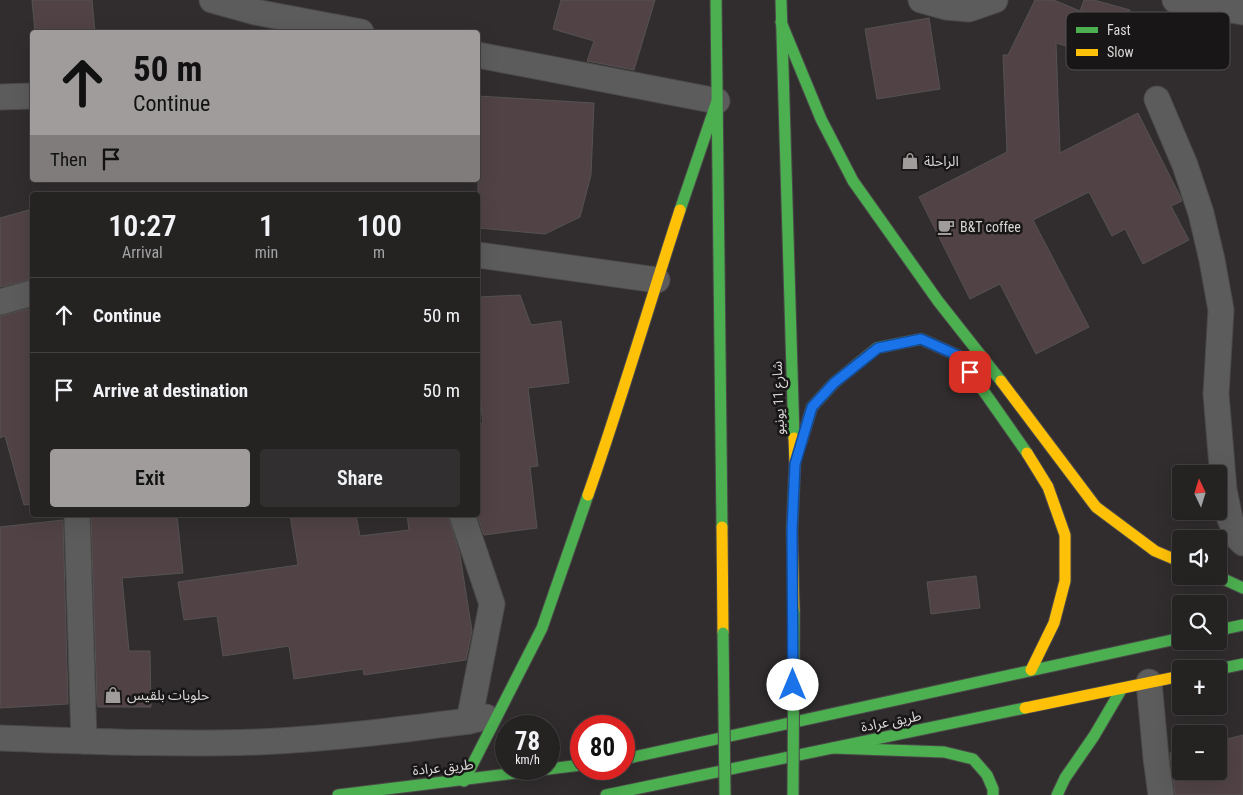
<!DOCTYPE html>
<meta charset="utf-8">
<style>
:root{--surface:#252222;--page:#312f2f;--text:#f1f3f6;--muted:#a3a4a5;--line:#423f40;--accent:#a09c9c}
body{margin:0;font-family:"Roboto Condensed","Noto Sans Arabic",sans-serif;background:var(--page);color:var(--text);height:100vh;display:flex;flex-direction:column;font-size:19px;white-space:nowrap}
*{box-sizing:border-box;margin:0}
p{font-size:16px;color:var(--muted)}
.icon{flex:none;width:28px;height:28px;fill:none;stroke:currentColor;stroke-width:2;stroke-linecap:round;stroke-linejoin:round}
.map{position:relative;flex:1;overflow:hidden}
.drawer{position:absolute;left:30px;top:192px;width:450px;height:325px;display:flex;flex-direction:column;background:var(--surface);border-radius:5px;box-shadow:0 5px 20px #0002,0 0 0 1px var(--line)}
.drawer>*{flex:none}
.banner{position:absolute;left:30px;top:30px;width:450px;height:152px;border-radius:5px;box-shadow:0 5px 20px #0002,0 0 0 1px var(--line);background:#a09c9c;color:#111;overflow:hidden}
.needle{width:32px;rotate:356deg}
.fabs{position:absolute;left:1172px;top:465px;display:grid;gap:10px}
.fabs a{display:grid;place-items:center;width:55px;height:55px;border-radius:5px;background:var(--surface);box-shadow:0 5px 20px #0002,0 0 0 1px var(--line);font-size:25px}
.speed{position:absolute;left:495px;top:715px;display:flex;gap:10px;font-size:25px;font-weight:700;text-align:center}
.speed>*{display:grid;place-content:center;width:65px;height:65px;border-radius:50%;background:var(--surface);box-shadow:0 5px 20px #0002,0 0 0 1px var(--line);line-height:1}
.speed small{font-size:12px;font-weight:400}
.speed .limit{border:8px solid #d22;background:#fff;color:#111}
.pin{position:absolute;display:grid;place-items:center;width:42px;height:42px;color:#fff;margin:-21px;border-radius:10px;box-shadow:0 2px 8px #0006}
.me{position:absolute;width:55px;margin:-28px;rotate:0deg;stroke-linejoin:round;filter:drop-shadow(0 0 4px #0008)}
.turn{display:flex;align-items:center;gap:18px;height:105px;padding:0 20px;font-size:22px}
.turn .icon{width:65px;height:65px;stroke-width:2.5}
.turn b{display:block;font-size:35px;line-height:42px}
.then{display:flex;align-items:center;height:48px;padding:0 20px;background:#0003;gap:10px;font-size:19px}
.eta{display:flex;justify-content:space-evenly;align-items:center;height:85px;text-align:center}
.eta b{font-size:30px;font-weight:600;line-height:35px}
.primary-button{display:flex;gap:10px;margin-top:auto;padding:10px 20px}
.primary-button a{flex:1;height:58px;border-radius:5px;background:var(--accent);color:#111;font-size:20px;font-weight:600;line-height:58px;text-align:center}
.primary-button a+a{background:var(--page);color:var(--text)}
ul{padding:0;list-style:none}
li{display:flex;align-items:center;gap:15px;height:75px;padding:0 20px;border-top:1px solid var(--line)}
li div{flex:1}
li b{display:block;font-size:19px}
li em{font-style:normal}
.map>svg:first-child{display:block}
</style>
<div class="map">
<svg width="1243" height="795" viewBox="0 0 1243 795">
<rect width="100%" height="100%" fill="#312d2e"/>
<g fill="#514345" stroke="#555252">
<polygon points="32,0 92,0 95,32 35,32"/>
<polygon points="561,0 655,0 634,70 587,61 594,41 553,29"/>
<polygon points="1035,0 1054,0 1080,11 1084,0 1094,0 1130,10 1116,61 1056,43 1060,153 1138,113 1180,196 1182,201 1171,206 1189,240 1143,264 1125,229 1112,236 1089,192 1033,220 1089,327 1036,354 1000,284 970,299 919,197 1007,152 1003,55 1008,55"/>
<polygon points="929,18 940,89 877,99 865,29"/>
<polygon points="478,96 594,103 591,175 580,217 545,234 478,228"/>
<polygon points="32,209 32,279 0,287 0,218"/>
<polygon points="520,295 531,325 561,321 569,383 528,388 538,466 530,467 537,528 484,535 477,515 478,424 483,423 478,380 478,297"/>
<polygon points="32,308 32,504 24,505 5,436 0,438 0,316"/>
<polygon points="112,515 177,515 183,573 122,578 129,651 150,651 151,707 98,707 97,703 91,517"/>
<polygon points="290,515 356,515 360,536 409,530 407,515 448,515 460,555 472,631 466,660 364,675 363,669 294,679 289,646 223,656 217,616 184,620 178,582 298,565"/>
<polygon points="63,520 68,704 0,708 0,527"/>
<polygon points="976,576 980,608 931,614 927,582"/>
<polygon points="1243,735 1243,795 1175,795 1170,753 1181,750 1181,771 1219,771 1219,741"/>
</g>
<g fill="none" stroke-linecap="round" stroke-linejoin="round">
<g stroke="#4b4949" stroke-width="27">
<g id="street">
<polyline points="212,0 255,12 361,32"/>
<polyline points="921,0 946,7 969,9 995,0"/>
<polyline points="1175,0 1243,12"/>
<polyline points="478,55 717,101"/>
<polyline points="0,97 32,96"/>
<polyline points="1157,99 1185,165 1201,213 1212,260 1221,310 1216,394 1224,490 1230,519 1238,538 1243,543"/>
<polyline points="478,255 657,280"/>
<polyline points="0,302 32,293"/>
<polyline points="77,515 84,741"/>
<polyline points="462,515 492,604 469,721 486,717"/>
<polyline points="1149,682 1156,758 1161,795"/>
<path d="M0 738C86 741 172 745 258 742 328 739 399 730 469 721"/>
</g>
</g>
<g stroke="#4b4949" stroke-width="13">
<g id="fast">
<polyline points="716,0 722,527"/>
<polyline points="781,0 794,438"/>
<polyline points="781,22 821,119 853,181 938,301 1001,381"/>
<polyline points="680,210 717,101"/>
<polyline points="801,443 812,407 834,383 877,348 921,339 959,356 1027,453"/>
<polyline points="1217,576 1243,588"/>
<polyline points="1219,630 1243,625"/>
<polyline points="1219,669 1243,664"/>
<polyline points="833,748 944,752 973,759 987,775 993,789 993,795"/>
<polyline points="624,759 1181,638"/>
<polyline points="464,781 542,628 588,495"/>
<polyline points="338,795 581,765"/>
<polyline points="606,795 1025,708"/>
<polyline points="1057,795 1065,778 1094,736 1121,690"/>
</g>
</g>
<g stroke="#4b4949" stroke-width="13">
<g id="slow">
<polyline points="1001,381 1096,507 1155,551 1181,562"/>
<polyline points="1027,453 1048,487 1065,535 1065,581 1054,623 1031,670"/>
<path d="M588 495C621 401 649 305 680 210"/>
<polyline points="722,527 723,633"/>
<polyline points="794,612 792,530 795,463 794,438"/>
<polyline points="1025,708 1181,676"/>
</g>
</g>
<use href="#street" stroke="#5d5c5c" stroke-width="25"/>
<use href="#fast" stroke="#4caf50" stroke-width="11"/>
<use href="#slow" stroke="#ffc107" stroke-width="11"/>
<g stroke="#4b4949" stroke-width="13" stroke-linecap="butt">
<g id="fast-bridge">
<polyline points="723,633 725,795"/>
<polyline points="793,795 794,612"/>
</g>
</g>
<use href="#fast-bridge" stroke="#4caf50" stroke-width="11"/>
</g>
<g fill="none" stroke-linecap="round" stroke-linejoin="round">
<g stroke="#114b97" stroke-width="12">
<polyline id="route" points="793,685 792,530 795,464 812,407 834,383 878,348 921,339 959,356 970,372"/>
</g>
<use href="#route" stroke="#1a73e8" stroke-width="9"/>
</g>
<defs>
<g id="shop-bare" transform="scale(1.35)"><path d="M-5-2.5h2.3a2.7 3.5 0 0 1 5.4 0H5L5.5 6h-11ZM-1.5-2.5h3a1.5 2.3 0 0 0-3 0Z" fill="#a09c9c" stroke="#181616" stroke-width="2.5" paint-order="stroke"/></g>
<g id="cafe-bare" transform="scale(1.35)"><path d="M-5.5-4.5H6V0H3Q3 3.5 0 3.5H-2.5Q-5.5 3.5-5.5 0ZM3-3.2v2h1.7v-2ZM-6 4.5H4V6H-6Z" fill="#a09c9c" stroke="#181616" stroke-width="2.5" paint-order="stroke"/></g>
</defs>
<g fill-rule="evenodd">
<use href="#shop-bare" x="910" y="161"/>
<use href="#cafe-bare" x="946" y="227"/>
<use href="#shop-bare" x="113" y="695"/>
</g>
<g text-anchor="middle" stroke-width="5" stroke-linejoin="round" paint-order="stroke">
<g font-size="14" fill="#dbd7d7" stroke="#181616" text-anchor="start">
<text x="924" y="166">الراحلة</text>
<text x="960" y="232">B&amp;T coffee</text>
<text x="127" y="700">حلويات بلقيس</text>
</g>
<g font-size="14" fill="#dbd7d7" stroke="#181616">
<text transform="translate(778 398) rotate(-92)" y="5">شارع 11 يونيو</text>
<text transform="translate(891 721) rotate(-11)" y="5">طريق عرادة</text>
<text transform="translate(443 767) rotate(-6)" y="5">طريق عرادة</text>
</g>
</g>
<rect x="1066" y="12" width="164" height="58" rx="8" fill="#181616" stroke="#525050" stroke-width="1"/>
<rect x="1076" y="27" width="22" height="6" fill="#4caf50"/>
<rect x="1076" y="49" width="22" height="7" fill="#ffc107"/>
<g font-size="14" fill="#dbd7d7">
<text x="1107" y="35">Fast</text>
<text x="1107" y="57">Slow</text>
</g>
</svg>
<div class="fabs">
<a><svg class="needle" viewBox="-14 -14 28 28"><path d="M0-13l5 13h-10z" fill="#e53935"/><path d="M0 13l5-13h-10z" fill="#a3a4a5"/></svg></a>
<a><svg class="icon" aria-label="sound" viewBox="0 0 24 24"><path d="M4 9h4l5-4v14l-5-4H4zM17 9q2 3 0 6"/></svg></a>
<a><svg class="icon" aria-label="search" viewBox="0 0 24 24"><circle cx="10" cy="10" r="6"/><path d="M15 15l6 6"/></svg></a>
<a>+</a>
<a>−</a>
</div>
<div class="speed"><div>78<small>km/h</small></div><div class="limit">80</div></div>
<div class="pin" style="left:970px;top:372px;background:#d93025"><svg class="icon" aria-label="arrive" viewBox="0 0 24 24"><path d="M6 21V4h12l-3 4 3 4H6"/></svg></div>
<svg class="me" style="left:793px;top:685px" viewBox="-20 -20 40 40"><circle r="19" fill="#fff"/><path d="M0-13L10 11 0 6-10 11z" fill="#1a73e8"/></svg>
<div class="banner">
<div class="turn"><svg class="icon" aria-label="ahead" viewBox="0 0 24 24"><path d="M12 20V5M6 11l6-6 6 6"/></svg><div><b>50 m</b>Continue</div></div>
<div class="then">Then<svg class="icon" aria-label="arrive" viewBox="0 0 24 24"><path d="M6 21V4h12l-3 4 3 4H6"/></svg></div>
</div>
<section class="drawer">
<div class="eta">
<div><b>10:27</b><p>Arrival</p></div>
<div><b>1</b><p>min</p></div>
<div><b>100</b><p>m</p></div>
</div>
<ul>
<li><svg class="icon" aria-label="ahead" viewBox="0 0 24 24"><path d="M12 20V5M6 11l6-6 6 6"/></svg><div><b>Continue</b></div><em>50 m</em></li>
<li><svg class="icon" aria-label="arrive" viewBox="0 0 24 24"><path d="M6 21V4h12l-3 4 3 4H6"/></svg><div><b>Arrive at destination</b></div><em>50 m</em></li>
</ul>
<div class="primary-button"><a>Exit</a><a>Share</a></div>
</section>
</div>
